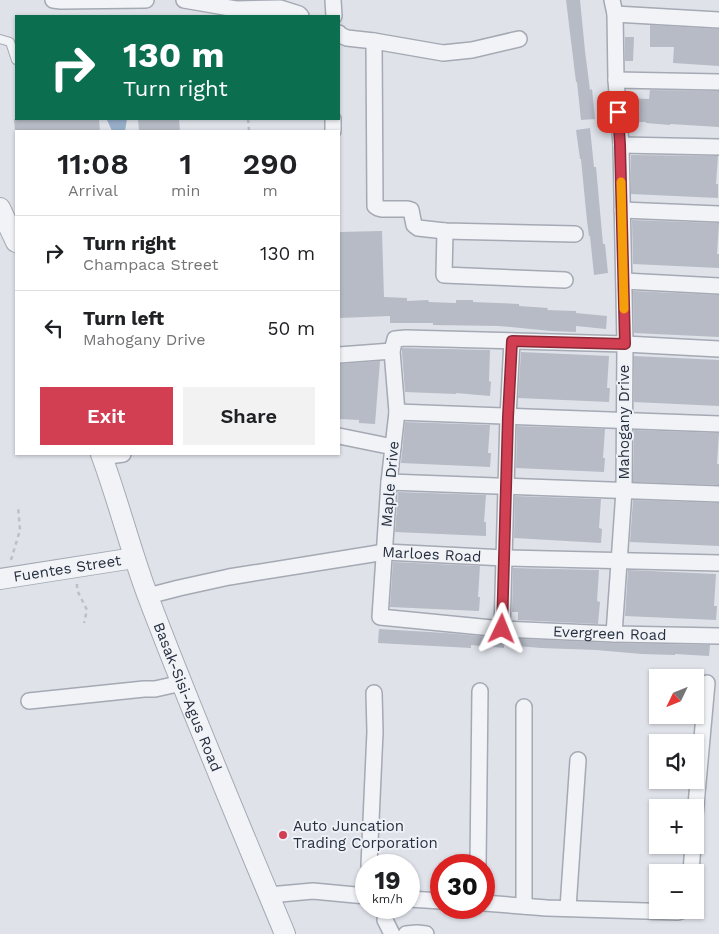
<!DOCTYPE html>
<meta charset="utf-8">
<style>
:root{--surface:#fff;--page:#f2f2f2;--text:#202124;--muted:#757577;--line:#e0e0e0;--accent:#d23f52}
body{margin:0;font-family:"Work Sans",sans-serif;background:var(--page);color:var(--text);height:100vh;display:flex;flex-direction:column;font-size:19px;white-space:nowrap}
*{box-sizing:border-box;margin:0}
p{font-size:16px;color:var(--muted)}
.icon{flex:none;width:28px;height:28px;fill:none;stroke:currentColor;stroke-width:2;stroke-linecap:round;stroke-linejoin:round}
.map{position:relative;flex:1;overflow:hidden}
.details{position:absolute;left:15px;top:130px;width:325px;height:325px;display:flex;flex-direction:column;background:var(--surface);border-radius:0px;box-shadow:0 1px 4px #0004}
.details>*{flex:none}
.top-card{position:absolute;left:15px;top:15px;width:325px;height:105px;border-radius:0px;box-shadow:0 1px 4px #0004;background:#0b6e4f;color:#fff;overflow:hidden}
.needle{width:32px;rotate:227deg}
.buttons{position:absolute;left:649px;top:669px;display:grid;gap:10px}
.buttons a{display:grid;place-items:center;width:55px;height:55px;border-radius:0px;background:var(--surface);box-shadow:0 1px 4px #0004;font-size:25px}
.speed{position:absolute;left:355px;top:854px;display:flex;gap:10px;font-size:25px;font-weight:700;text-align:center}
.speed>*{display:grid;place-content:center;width:65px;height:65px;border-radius:50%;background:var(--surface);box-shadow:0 1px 4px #0004;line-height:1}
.speed small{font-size:12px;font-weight:400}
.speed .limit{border:8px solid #d22;background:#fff;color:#111}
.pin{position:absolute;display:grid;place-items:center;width:42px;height:42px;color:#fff;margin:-21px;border-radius:10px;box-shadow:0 2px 8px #0006}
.me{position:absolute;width:55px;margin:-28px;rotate:2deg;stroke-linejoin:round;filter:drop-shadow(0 0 4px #0008)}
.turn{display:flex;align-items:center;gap:18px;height:105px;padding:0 25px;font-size:22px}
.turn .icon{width:65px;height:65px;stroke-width:2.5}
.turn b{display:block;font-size:35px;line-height:42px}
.eta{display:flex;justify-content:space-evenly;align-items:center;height:85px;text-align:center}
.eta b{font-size:30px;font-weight:600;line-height:35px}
.button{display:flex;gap:10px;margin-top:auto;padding:10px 25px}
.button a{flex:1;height:58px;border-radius:0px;background:var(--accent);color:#fff;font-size:20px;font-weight:600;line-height:58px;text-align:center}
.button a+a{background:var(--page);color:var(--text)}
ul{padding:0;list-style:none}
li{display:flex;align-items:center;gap:15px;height:75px;padding:0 25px;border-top:1px solid var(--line)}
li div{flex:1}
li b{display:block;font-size:19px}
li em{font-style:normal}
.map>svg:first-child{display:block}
</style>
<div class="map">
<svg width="719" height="934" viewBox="0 0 719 934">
<rect width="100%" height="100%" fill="#dfe2e9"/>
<polygon fill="#98afca" points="104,119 127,119 125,131 112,131 107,120"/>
<g fill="#b6bbc5">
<polygon points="566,0 580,0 585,51 590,90 592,89 595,119 581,120 577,82 576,82"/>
<polygon points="650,25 719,29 719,66 673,63 674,47 650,47"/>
<polygon points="625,37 634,37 633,61 625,61"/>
<polygon points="650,90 719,91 719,127 670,124 670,125 646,123 646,122 629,122 627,98 649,99"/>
<polygon points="14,119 99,119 100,131 15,131"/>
<polygon points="138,119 179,119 180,131 139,131"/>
<polygon points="590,128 594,167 596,167 603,244 605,244 608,273 594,275 590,236 589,236 587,221 581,159 580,159 576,130"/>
<polygon points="631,155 718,156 716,184 718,184 718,198 631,194"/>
<polygon points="632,220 719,223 717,254 719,254 719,268 633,264"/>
<polygon points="382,231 384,297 407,298 407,301 428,300 429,302 456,303 456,300 473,300 473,302 519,304 519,306 548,308 547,310 576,311 576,313 607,316 606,329 576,326 576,332 551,331 499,326 433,325 433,323 390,323 390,316 339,318 339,232"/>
<polygon points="633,291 719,295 719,337 634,333"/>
<polygon points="402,348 490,350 489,381 491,382 490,396 456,393 456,394 405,392 402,353"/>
<polygon points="521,352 609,356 607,388 610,388 609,402 518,398"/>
<polygon points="634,356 719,360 719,406 634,402"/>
<polygon points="380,361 375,424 359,423 359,420 339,419 340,382 339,382 339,364"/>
<polygon points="405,422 490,425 488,453 491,453 490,467 401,463"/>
<polygon points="517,426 605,429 603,458 605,458 604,472 516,468"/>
<polygon points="634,430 719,433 717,464 719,464 719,485 633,482"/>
<polygon points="398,492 486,495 484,522 486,522 486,536 395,532"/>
<polygon points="515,496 601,499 599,528 602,529 601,543 514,538"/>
<polygon points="633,500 719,503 719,546 630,542"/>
<polygon points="393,562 480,566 478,597 480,597 479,611 390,607"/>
<polygon points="513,568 599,570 597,601 600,602 598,624 518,620 518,612 512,612"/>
<polygon points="628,570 716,574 714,606 717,606 716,620 625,616"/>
<polygon points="379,629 446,633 502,638 614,643 710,645 709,656 675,654 675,655 642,654 596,650 541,648 504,645 504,648 471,645 471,648 378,643"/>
</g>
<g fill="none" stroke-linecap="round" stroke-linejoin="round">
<g stroke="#a4a9b3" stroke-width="10">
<polyline id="service" points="0,39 10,42 16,60"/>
</g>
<g stroke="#a4a9b3" stroke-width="18">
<g id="minor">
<polyline points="53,0 61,1 146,0"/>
<polyline points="184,0 236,9 280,8 299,14 301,16"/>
<polyline points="333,0 334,16"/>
<polyline points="612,0 615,14 616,80 621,145 625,344 624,491 614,634"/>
<polyline points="615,14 719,20"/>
<polyline points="339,33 340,35 347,38 374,41 443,53 472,50 519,39"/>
<polyline points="374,41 375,206 378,208 382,209 408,209 411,210 414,225 418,228 445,231 575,234"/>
<polyline points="616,80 719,82"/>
<polyline points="333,119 333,131"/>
<polyline points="621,145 719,147"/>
<polyline points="622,210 719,214"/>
<polyline points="445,231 444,275 565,280"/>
<polyline points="624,281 719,286"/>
<path id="s1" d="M719 349 625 344 406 338 395 339 392 351 397 412 389 482 380 617 502 629 614 634 719 636"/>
<polyline points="339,355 392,351"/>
<polyline points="397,412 719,424"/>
<polyline points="339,436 393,447"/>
<polyline points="102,457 123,454"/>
<polyline points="389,482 719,494"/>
<path id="s2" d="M148 596 179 588 229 577 385 552 505 558 719 563"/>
<polyline points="502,629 508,417 512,341"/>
<polyline points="29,701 144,689 155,689 182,683"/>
<polyline points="524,707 524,906"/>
<polyline points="695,816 707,683"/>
<polyline points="369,865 375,732 374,693"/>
<polyline points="478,865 480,691"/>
<polyline points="691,872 693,845"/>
<polyline points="269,895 313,891 366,896"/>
<polyline points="409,899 441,901"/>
<polyline points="484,903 547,908 678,912 684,910"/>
<polyline points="568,908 578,760"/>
<polyline points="385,920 392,934"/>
<polyline points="406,934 417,933 426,934"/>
</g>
</g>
<g stroke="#a4a9b3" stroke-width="22">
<g id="tertiary">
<polyline points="0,208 16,242"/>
<path id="s3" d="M101 454C118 500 130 548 147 594 190 708 238 821 285 934"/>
<path id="s4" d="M0 579 134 558"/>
</g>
</g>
<g stroke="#bcc0c7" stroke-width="2.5" stroke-dasharray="4 4" stroke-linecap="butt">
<polyline points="248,119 249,131"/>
<polyline points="11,560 20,530 18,506"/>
<polyline points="77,584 77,590 87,610 84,623"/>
</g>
<use href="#service" stroke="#f1f3f7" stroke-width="8"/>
<use href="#minor" stroke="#f1f3f7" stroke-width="15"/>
<use href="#tertiary" stroke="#f1f3f7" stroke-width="20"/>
</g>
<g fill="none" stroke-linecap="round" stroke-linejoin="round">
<g stroke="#882935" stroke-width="12">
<polyline id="route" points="502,629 508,417 512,341 625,344 620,145 618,112"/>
</g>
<use href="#route" stroke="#d23f52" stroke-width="9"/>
<polyline stroke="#f59e0b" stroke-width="9" points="621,182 624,309"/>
</g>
<circle fill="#d23f52" stroke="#eef1f6" stroke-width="2" cx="283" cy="835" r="5"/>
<g text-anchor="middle" stroke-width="4" stroke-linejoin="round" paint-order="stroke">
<g font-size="15" fill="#273040" stroke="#eef1f6">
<text transform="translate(624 422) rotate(-90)" y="5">Mahogany Drive</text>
<text transform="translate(390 484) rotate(-85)" y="5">Maple Drive</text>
<text dy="5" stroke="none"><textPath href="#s2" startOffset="288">Marloes Road</textPath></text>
<text dy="5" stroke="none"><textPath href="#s4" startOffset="68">Fuentes Street</textPath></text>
<text dy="5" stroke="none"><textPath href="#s1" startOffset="834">Evergreen Road</textPath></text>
<text dy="5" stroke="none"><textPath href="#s3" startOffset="258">Basak-Sisi-Agus Road</textPath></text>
</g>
<g font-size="15" fill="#273040" stroke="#eef1f6" text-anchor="start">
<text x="293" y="831">Auto Juncation<tspan x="293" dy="17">Trading Corporation</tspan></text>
</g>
</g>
</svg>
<div class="buttons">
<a><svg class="needle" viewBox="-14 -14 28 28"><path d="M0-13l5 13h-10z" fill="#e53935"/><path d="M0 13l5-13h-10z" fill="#757577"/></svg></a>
<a><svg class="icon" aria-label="sound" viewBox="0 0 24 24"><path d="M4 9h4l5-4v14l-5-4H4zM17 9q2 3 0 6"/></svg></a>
<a>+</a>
<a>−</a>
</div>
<div class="speed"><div>19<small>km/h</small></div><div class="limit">30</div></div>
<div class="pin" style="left:618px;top:112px;background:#d93025"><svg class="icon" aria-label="arrive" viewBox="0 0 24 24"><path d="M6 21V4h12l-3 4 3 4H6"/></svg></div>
<svg class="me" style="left:502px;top:629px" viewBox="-20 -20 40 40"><path d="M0-17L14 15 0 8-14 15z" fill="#d23f52" stroke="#fff" stroke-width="4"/></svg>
<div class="top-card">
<div class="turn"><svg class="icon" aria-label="right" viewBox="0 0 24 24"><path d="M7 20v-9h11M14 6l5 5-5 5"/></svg><div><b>130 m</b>Turn right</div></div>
</div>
<section class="details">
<div class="eta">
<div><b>11:08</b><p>Arrival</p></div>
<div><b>1</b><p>min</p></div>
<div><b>290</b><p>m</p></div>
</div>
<ul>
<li><svg class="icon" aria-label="right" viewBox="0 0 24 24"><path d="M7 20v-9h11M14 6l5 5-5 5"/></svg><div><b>Turn right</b><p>Champaca Street</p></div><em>130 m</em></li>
<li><svg class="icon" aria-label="left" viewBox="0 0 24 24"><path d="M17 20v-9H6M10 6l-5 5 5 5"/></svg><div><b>Turn left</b><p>Mahogany Drive</p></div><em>50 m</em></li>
</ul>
<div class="button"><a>Exit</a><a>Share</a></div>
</section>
</div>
